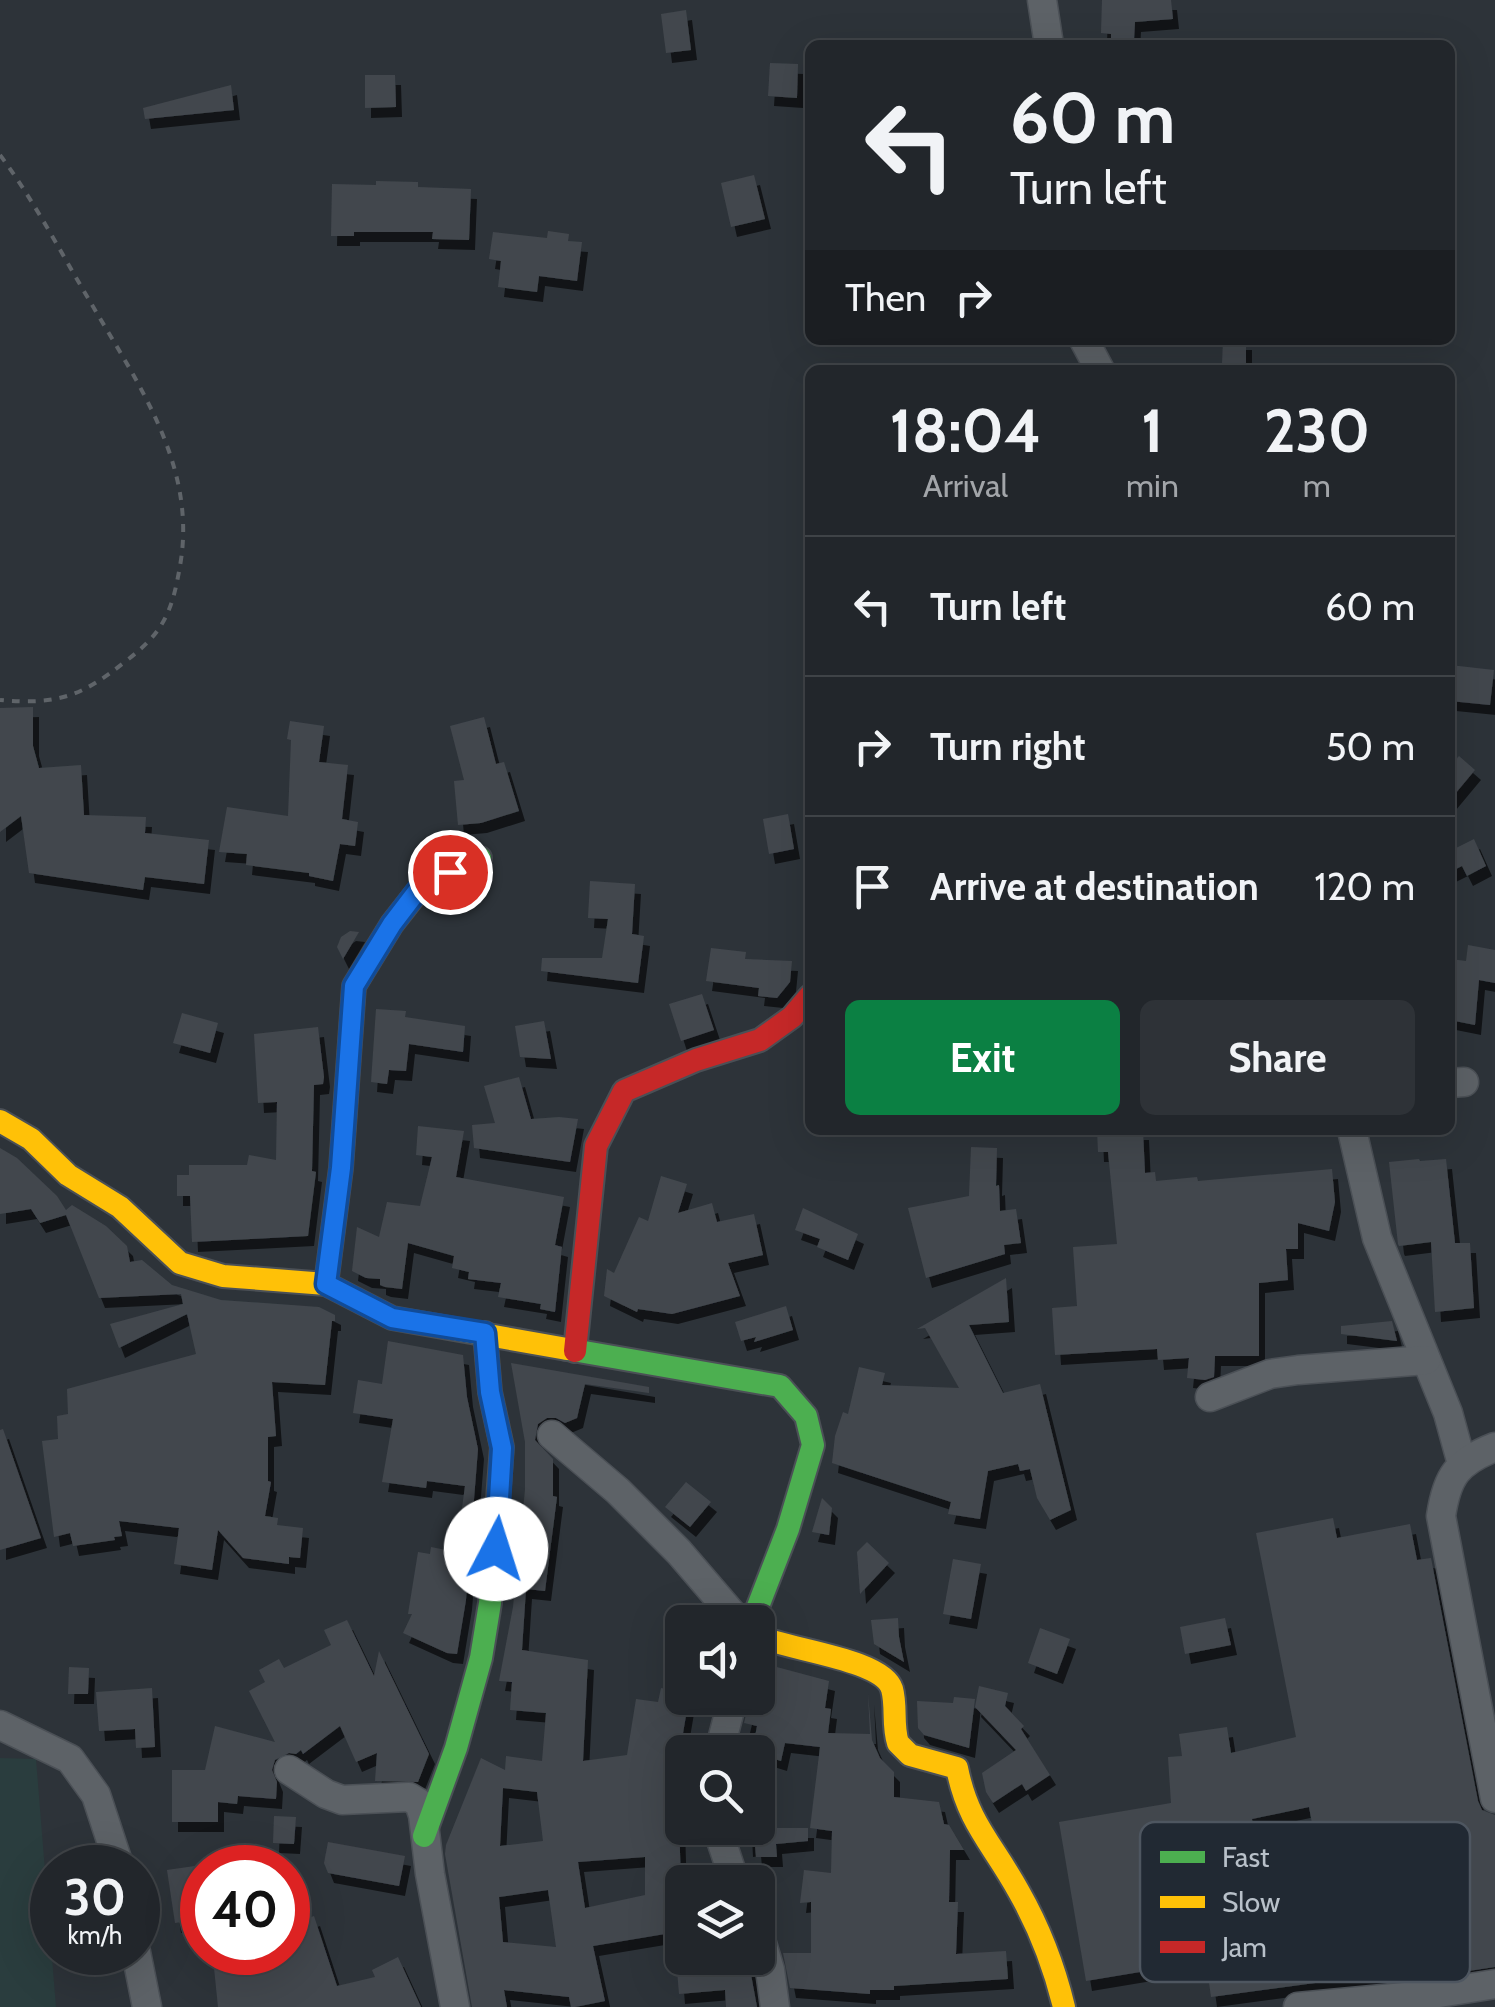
<!DOCTYPE html>
<style>
:root{--surface:#22262b;--page:#2e3237;--text:#f1f3f6;--muted:#a2a5a9;--line:#3f4347;--accent:#0b8043}
body{margin:0;font-family:Cabin,sans-serif;background:var(--page);color:var(--text);height:100vh;display:flex;flex-direction:column;font-size:38px;white-space:nowrap}
*{box-sizing:border-box;margin:0}
p{font-size:32px;color:var(--muted)}
.icon{flex:none;width:55px;height:55px;fill:none;stroke:currentColor;stroke-width:2;stroke-linecap:round;stroke-linejoin:round}
.map{position:relative;flex:1;overflow:hidden}
.drawer{position:absolute;left:805px;top:365px;width:650px;height:770px;display:flex;flex-direction:column;background:var(--surface);border-radius:15px;box-shadow:0 10px 40px #0002,0 0 0 2px var(--line)}
.drawer>*{flex:none}
.hud{position:absolute;left:805px;top:40px;width:650px;height:305px;border-radius:15px;box-shadow:0 10px 40px #0002,0 0 0 2px var(--line);background:#22262b;color:var(--text);overflow:hidden}
.buttons{position:absolute;left:665px;top:1605px;display:grid;gap:20px}
.buttons a{display:grid;place-items:center;width:110px;height:110px;border-radius:15px;background:var(--surface);box-shadow:0 10px 40px #0002,0 0 0 2px var(--line);font-size:50px}
.speed{position:absolute;left:30px;top:1845px;display:flex;gap:20px;font-size:50px;font-weight:700;text-align:center}
.speed>*{display:grid;place-content:center;width:130px;height:130px;border-radius:50%;background:var(--surface);box-shadow:0 10px 40px #0002,0 0 0 2px var(--line);line-height:1}
.speed small{font-size:25px;font-weight:400}
.speed .limit{border:15px solid #d22;background:#fff;color:#111}
.pin{position:absolute;display:grid;place-items:center;width:85px;height:85px;color:#fff;margin:-42px;border:5px solid #fff;border-radius:50%;box-shadow:0 2px 10px #0007}
.me{position:absolute;width:110px;margin:-55px;rotate:5deg;stroke-linejoin:round;filter:drop-shadow(0 0 8px #0008)}
.turn{display:flex;align-items:center;gap:35px;height:210px;padding:0 40px;font-size:45px}
.turn .icon{width:130px;height:130px;stroke-width:2.5}
.turn b{display:block;font-size:70px;line-height:85px}
.then{display:flex;align-items:center;height:95px;padding:0 40px;background:#0003;gap:20px;font-size:38px}
.eta{display:flex;justify-content:space-evenly;align-items:center;height:170px;text-align:center}
.eta b{font-size:60px;font-weight:700;line-height:70px}
.cta{display:flex;gap:20px;margin-top:auto;padding:20px 40px}
.cta a{flex:1;height:115px;border-radius:15px;background:var(--accent);color:#fff;font-size:40px;font-weight:700;line-height:115px;text-align:center}
.cta a+a{background:var(--page);color:var(--text)}
ul{padding:0;list-style:none}
li{display:flex;align-items:center;gap:30px;height:140px;padding:0 40px;border-top:2px solid var(--line)}
li div{flex:1}
li b{display:block;font-size:38px}
li em{font-style:normal}
.map>svg:first-child{display:block}
</style>
<div class="map">
<svg width="1495" height="2007" viewBox="0 0 1495 2007">
<defs>
<filter id="shadow"><feDropShadow dx="6" dy="10" stdDeviation="0" flood-color="#0009"/></filter>
</defs>
<rect width="100%" height="100%" fill="#2d3339"/>
<polygon fill="#2a3d3e" points="0,1758 36,1759 56,2007 0,2007"/>
<g fill="#42474d" fill-rule="evenodd" filter="url(#shadow)">
<polygon points="1102,0 1171,0 1173,19 1135,22 1134,40 1111,39 1111,34 1101,33"/>
<polygon points="686,10 691,50 666,53 661,14"/>
<polygon points="770,63 798,64 797,98 768,96"/>
<polygon points="365,75 395,75 396,107 365,108"/>
<polygon points="231,85 234,110 145,119 143,108"/>
<polygon points="754,175 765,219 731,227 721,183"/>
<polygon points="376,181 418,182 418,187 471,189 469,240 432,239 433,232 354,232 354,236 331,236 332,184 376,185"/>
<polygon points="548,231 569,234 568,241 582,242 577,281 539,276 537,292 498,287 501,261 489,259 493,232 547,238"/>
<polygon points="1223,340 1246,340 1246,364 1222,364"/>
<polygon points="1450,665 1494,670 1490,705 1450,701"/>
<polygon points="33,707 33,746 39,768 81,765 84,815 146,817 145,833 209,840 204,884 145,877 143,890 29,873 21,816 0,832 0,708"/>
<polygon points="484,717 496,764 504,762 519,811 481,823 458,825 454,781 464,780 450,726"/>
<polygon points="290,721 324,726 319,762 348,765 342,819 358,822 355,846 340,844 333,881 309,876 309,873 246,865 247,854 219,852 227,807 288,816 291,740 287,739"/>
<polygon points="1459,756 1475,770 1450,800 1450,766"/>
<polygon points="788,814 794,849 769,854 763,819"/>
<polygon points="1474,839 1486,866 1467,876 1462,866 1450,872 1450,851"/>
<polygon points="590,881 635,884 632,934 644,936 638,983 541,971 542,958 602,958 608,919 588,918"/>
<polygon points="350,931 359,932 343,959 337,947 341,937"/>
<polygon points="1468,945 1495,950 1495,983 1479,980 1475,1025 1450,1020 1450,959 1466,961"/>
<polygon points="711,948 746,952 745,959 792,961 790,982 777,998 758,996 759,988 706,981"/>
<polygon points="702,994 714,1030 681,1041 669,1004"/>
<polygon points="376,1009 406,1011 405,1017 465,1026 463,1052 409,1044 406,1071 389,1070 387,1084 371,1082"/>
<polygon points="182,1013 218,1023 210,1053 173,1043"/>
<polygon points="544,1021 551,1059 520,1057 515,1026"/>
<polygon points="318,1027 324,1077 323,1084 314,1085 312,1171 316,1172 308,1236 192,1242 190,1196 177,1196 177,1175 189,1175 189,1165 247,1165 249,1155 276,1160 277,1102 258,1103 254,1034"/>
<polygon points="519,1077 531,1119 559,1117 578,1119 570,1162 474,1148 472,1125 495,1123 484,1086"/>
<polygon points="418,1126 464,1131 456,1177 564,1197 555,1245 562,1247 555,1312 540,1309 541,1304 498,1297 501,1283 468,1279 469,1272 452,1268 454,1256 408,1243 402,1289 385,1287 380,1285 380,1279 366,1278 352,1271 357,1227 379,1237 387,1202 420,1206 432,1157 416,1155"/>
<polygon points="1097,1130 1143,1130 1145,1173 1155,1172 1156,1181 1197,1177 1198,1181 1332,1169 1335,1202 1329,1231 1298,1223 1298,1249 1286,1249 1288,1280 1259,1283 1259,1356 1215,1356 1214,1377 1205,1380 1187,1378 1189,1358 1158,1360 1157,1349 1055,1355 1052,1308 1077,1306 1073,1247 1117,1244 1108,1152 1098,1152"/>
<polygon points="971,1147 997,1148 996,1186 999,1185 1000,1211 1016,1209 1021,1243 1004,1245 1005,1254 926,1278 908,1208 969,1196"/>
<polygon points="0,1148 17,1158 57,1196 66,1210 72,1205 106,1226 127,1246 130,1262 142,1260 172,1285 221,1300 319,1307 335,1315 335,1321 332,1321 325,1385 272,1382 276,1436 268,1437 268,1481 271,1482 265,1516 278,1518 277,1525 303,1528 300,1558 289,1557 289,1564 243,1558 218,1530 212,1570 174,1564 179,1528 119,1521 122,1536 114,1537 115,1540 73,1546 70,1533 54,1537 42,1441 58,1439 57,1416 68,1414 67,1389 196,1354 187,1314 119,1348 110,1324 183,1304 181,1294 99,1298 66,1215 40,1223 31,1209 0,1214"/>
<polygon points="1419,1159 1420,1161 1446,1159 1455,1243 1470,1243 1474,1308 1435,1312 1431,1242 1399,1246 1398,1244 1389,1162"/>
<polygon points="661,1176 687,1184 678,1213 712,1203 717,1222 754,1214 763,1255 728,1263 740,1296 672,1314 638,1309 637,1312 604,1296 607,1269 614,1273 639,1217 648,1221"/>
<polygon points="803,1208 858,1234 848,1260 817,1247 820,1239 795,1230"/>
<polygon points="1006,1278 1009,1322 969,1325 1003,1393 1040,1384 1071,1510 1050,1520 1037,1498 1030,1469 1020,1471 1018,1464 988,1471 980,1519 948,1514 951,1502 832,1463 835,1436 843,1412 848,1414 859,1367 885,1373 882,1385 959,1388 925,1328 917,1329"/>
<polygon points="786,1306 793,1330 754,1342 756,1337 741,1341 735,1322"/>
<polygon points="1392,1321 1397,1341 1341,1334 1341,1326"/>
<polygon points="388,1341 463,1355 467,1397 478,1449 466,1600 457,1654 447,1653 403,1633 412,1614 408,1614 418,1552 430,1554 431,1547 456,1552 465,1486 427,1481 426,1488 382,1482 393,1419 353,1413 358,1380 382,1384"/>
<path d="M511 1363 649 1387V1393L585 1384 577 1418 565 1423 556 1418H547L538 1424 535 1440 553 1459V1496L557 1497 545 1591 526 1589 522 1650 588 1660 583 1761 627 1755 636 1699 658 1702 661 1688 682 1692V1698H689L680 1751H682V1818H679L681 1885 677 1932 593 1946 605 2001 575 2007H571L569 1997 504 1990 507 2007H472L445 1854 446 1845 481 1758 505 1770 506 1756 542 1761 546 1713 510 1710 512 1682 499 1681 513 1607 525 1490V1442ZM503 1788 537 1792 543 1841 500 1846ZM645 1857V1895L585 1908 578 1862ZM548 1890 556 1947 503 1942 499 1897Z"/>
<polygon points="3,1429 41,1538 0,1550 0,1430"/>
<polygon points="686,1482 711,1502 690,1527 665,1507"/>
<polygon points="822,1498 832,1508 829,1535 812,1532"/>
<path d="M1333 1518 1337 1538 1410 1524 1417 1560 1431 1558 1478 1801 1482 1810 1495 1815V1967L1442 1975 1430 1896 1451 1892 1443 1850 1389 1860 1385 1839 1369 1842 1365 1824 1314 1834 1309 1807 1252 1819 1259 1866 1293 1861 1295 1880 1311 1878 1316 1916 1370 1909 1372 1928 1383 1926 1389 1973 1211 1997 1206 1961 1086 1981 1059 1822 1171 1803 1168 1757 1182 1756 1179 1734 1227 1727 1231 1753 1296 1737 1256 1533ZM1200 1822 1208 1871 1170 1876 1162 1828Z"/>
<polygon points="867,1542 889,1563 860,1594 857,1552"/>
<polygon points="953,1559 981,1564 971,1619 943,1614"/>
<polygon points="898,1618 899,1637 904,1662 874,1644 871,1620"/>
<polygon points="1225,1618 1231,1645 1185,1654 1180,1627"/>
<polygon points="347,1620 374,1676 379,1651 429,1754 418,1782 375,1781 377,1753 356,1762 340,1726 303,1754 301,1750 296,1754 289,1753 275,1760 272,1770 277,1782 276,1799 238,1796 237,1804 218,1802 218,1822 172,1822 172,1770 205,1770 215,1726 275,1742 249,1691 265,1682 259,1670 279,1659 284,1668 331,1645 324,1630"/>
<polygon points="1040,1628 1070,1639 1057,1674 1028,1663"/>
<polygon points="758,1662 829,1681 825,1708 831,1709 828,1733 870,1734 868,1694 872,1740 880,1758 894,1772 894,1797 939,1802 944,1824 949,1825 964,1850 950,1850 949,1902 958,1902 956,1954 1006,1951 1008,1979 894,1986 894,1990 870,1990 870,1994 790,1988 783,1953 811,1953 811,1902 800,1903 804,1870 831,1873 832,1831 810,1828 820,1747 785,1743 781,1761 752,1752 757,1726 744,1723 750,1698 758,1698"/>
<polygon points="69,1667 89,1668 88,1694 68,1694"/>
<polygon points="979,1686 1008,1693 1005,1706 1024,1726 1021,1729 1050,1775 1026,1791 1022,1784 993,1803 986,1792 982,1773 1016,1750 975,1707"/>
<polygon points="152,1688 155,1747 136,1748 135,1729 99,1731 96,1692"/>
<polygon points="954,1697 975,1699 969,1748 924,1735 918,1728 917,1701 953,1703"/>
<polygon points="274,1816 296,1817 294,1844 273,1843"/>
<polygon points="746,1828 808,1828 808,1841 776,1844 777,1857 756,1857 755,1846 747,1847"/>
<polygon points="328,1842 405,1856 399,1886 328,1873 324,1863"/>
<polygon points="202,1865 202,1919 175,1923 167,1870"/>
<polygon points="314,1916 337,1986 375,1977 372,1970 398,1957 421,2007 218,2007 213,1958 288,1952 288,1925"/>
<polygon points="676,1958 748,1958 757,2007 726,2007 725,1990 679,1994"/>
</g>
<g fill="none" stroke-linecap="round" stroke-linejoin="round">
<g stroke="#4b5056" stroke-width="31">
<g id="street">
<polyline points="1042,0 1049,45"/>
<polyline points="1084,340 1100,370"/>
<polyline points="1450,1083 1464,1082"/>
<polyline points="1352,1130 1377,1238 1448,1413 1462,1464"/>
<polyline points="1210,1397 1270,1374 1298,1370 1426,1360"/>
<polyline points="552,1435 618,1491 679,1552 739,1622"/>
<path d="M1495 1447C1457 1462 1447 1476 1441 1516L1495 1798"/>
<polyline points="0,1725 70,1759 96,1795 120,1868"/>
<polyline points="719,1752 733,1698"/>
<polyline points="289,1770 326,1794 342,1800 409,1797 419,1803 423,1815 430,1874 455,2007"/>
<polyline points="717,1828 735,1882"/>
<polyline points="758,1930 770,1970 775,2007"/>
<polyline points="136,1952 147,2007"/>
<polyline points="1298,2007 1426,1995 1495,1984"/>
</g>
</g>
<g stroke="#4b5056" stroke-width="26">
<g id="fast">
<polyline points="326,1284 341,1168 354,986 392,924 421,887 480,858"/>
<polyline points="567,1349 780,1386 806,1416 813,1445 788,1529 752,1622"/>
<polyline points="424,1836 456,1748 481,1658 490,1603 502,1447 490,1392 485,1333"/>
</g>
</g>
<g stroke="#4b5056" stroke-width="26">
<g id="slow">
<polyline points="0,1121 31,1139 68,1175 120,1207 180,1263 223,1276 326,1284 392,1318 567,1349"/>
<path d="M758 1636C788 1650 883 1659 892 1689 897 1707 892 1725 898 1743L910 1755 957 1768C968 1824 993 1844 1019 1892 1040 1929 1054 1966 1064 2007"/>
</g>
</g>
<g stroke="#4b5056" stroke-width="26">
<polyline id="jam" points="575,1351 596,1146 624,1091 696,1060 760,1040 792,1017 810,996"/>
</g>
<path stroke="#5f6469" stroke-width="4" stroke-dasharray="8 8" stroke-linecap="butt" d="M0 155C33 199 60 251 88 298 136 381 198 465 180 566 172 612 164 632 126 661 81 697 57 705 0 700"/>
<use href="#street" stroke="#5d6267" stroke-width="28"/>
<use href="#fast" stroke="#4caf50" stroke-width="22"/>
<use href="#slow" stroke="#ffc107" stroke-width="22"/>
<use href="#jam" stroke="#c62828" stroke-width="22"/>
</g>
<g fill="none" stroke-linecap="round" stroke-linejoin="round">
<g stroke="#114b97" stroke-width="25">
<polyline id="route" points="450,872 421,886 392,924 354,986 341,1168 326,1284 392,1318 485,1333 490,1392 502,1448 496,1549"/>
</g>
<use href="#route" stroke="#1a73e8" stroke-width="18"/>
</g>
<rect x="1140" y="1822" width="330" height="160" rx="15" fill="#212933" stroke="#4e5660" stroke-width="2.5"/>
<rect x="1160" y="1851" width="45" height="12" fill="#4caf50"/>
<rect x="1160" y="1896" width="45" height="12" fill="#ffc107"/>
<rect x="1160" y="1941" width="45" height="12" fill="#c62828"/>
<g font-size="28" fill="#b8c0c9">
<text x="1222" y="1867">Fast</text>
<text x="1222" y="1912">Slow</text>
<text x="1222" y="1957">Jam</text>
</g>
</svg>
<div class="buttons">
<a><svg class="icon" aria-label="sound" viewBox="0 0 24 24"><path d="M4 9h4l5-4v14l-5-4H4zM17 9q2 3 0 6"/></svg></a>
<a><svg class="icon" aria-label="search" viewBox="0 0 24 24"><circle cx="10" cy="10" r="6"/><path d="M15 15l6 6"/></svg></a>
<a><svg class="icon" aria-label="layers" viewBox="0 0 24 24"><path d="M12 4l9 5-9 5-9-5zM3 14l9 5 9-5"/></svg></a>
</div>
<div class="speed"><div>30<small>km/h</small></div><div class="limit">40</div></div>
<div class="pin" style="left:450px;top:872px;background:#d93025"><svg class="icon" aria-label="arrive" viewBox="0 0 24 24"><path d="M6 21V4h12l-3 4 3 4H6"/></svg></div>
<svg class="me" style="left:496px;top:1549px" viewBox="-20 -20 40 40"><circle r="19" fill="#fff"/><path d="M0-13L10 11 0 6-10 11z" fill="#1a73e8"/></svg>
<div class="hud">
<div class="turn"><svg class="icon" aria-label="left" viewBox="0 0 24 24"><path d="M17 20v-9H6M10 6l-5 5 5 5"/></svg><div><b>60 m</b>Turn left</div></div>
<div class="then">Then<svg class="icon" aria-label="right" viewBox="0 0 24 24"><path d="M7 20v-9h11M14 6l5 5-5 5"/></svg></div>
</div>
<section class="drawer">
<div class="eta">
<div><b>18:04</b><p>Arrival</p></div>
<div><b>1</b><p>min</p></div>
<div><b>230</b><p>m</p></div>
</div>
<ul>
<li><svg class="icon" aria-label="left" viewBox="0 0 24 24"><path d="M17 20v-9H6M10 6l-5 5 5 5"/></svg><div><b>Turn left</b></div><em>60 m</em></li>
<li><svg class="icon" aria-label="right" viewBox="0 0 24 24"><path d="M7 20v-9h11M14 6l5 5-5 5"/></svg><div><b>Turn right</b></div><em>50 m</em></li>
<li><svg class="icon" aria-label="arrive" viewBox="0 0 24 24"><path d="M6 21V4h12l-3 4 3 4H6"/></svg><div><b>Arrive at destination</b></div><em>120 m</em></li>
</ul>
<div class="cta"><a>Exit</a><a>Share</a></div>
</section>
</div>
